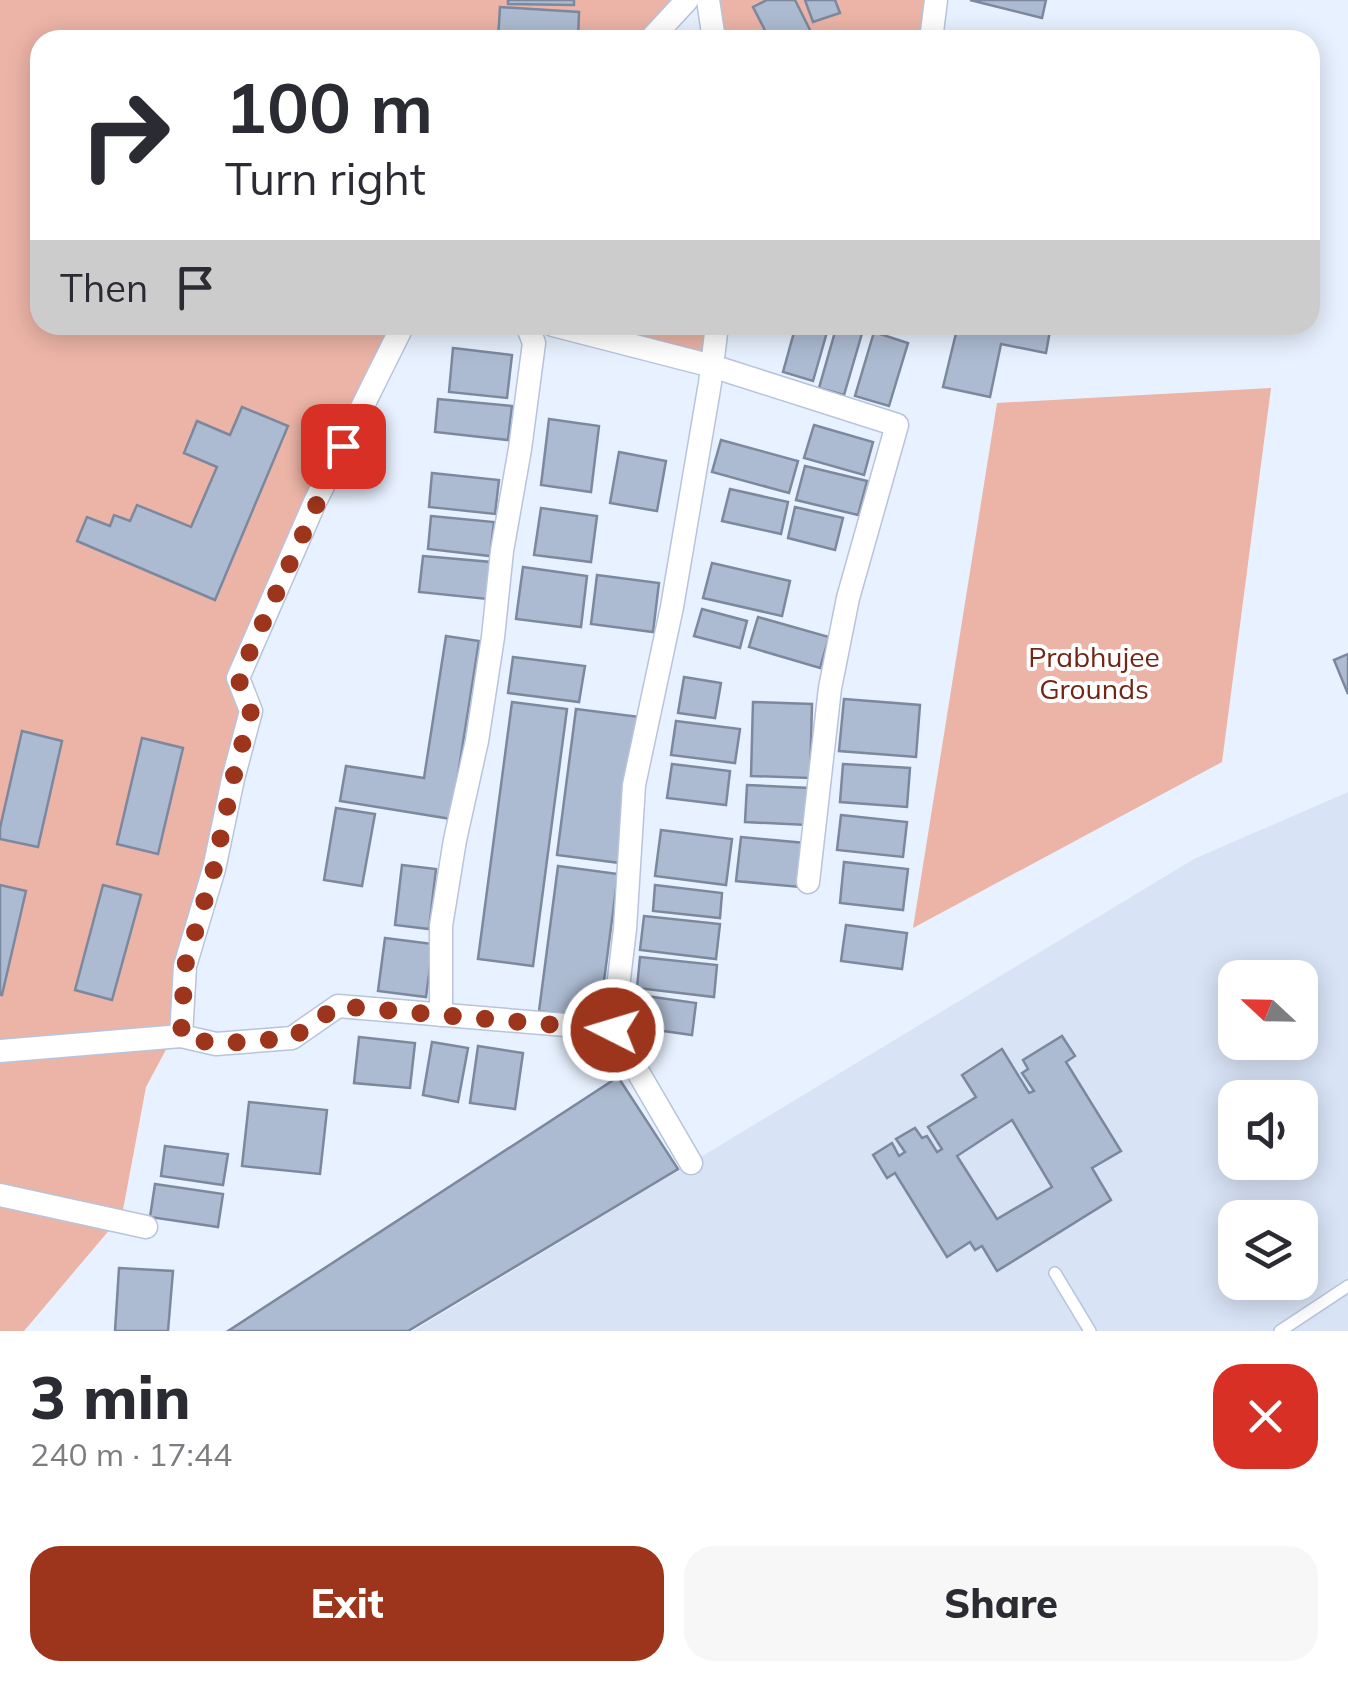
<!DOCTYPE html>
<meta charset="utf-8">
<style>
:root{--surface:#fff;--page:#f7f7f7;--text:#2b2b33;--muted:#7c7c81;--accent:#9d341c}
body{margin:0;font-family:Mulish,sans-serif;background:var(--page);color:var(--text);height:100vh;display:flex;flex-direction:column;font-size:38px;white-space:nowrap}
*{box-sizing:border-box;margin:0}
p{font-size:32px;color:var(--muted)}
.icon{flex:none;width:55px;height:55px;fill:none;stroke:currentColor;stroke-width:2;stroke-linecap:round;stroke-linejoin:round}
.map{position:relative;height:1331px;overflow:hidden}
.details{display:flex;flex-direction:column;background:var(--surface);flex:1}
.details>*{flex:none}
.hud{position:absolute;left:30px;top:30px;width:1290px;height:305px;border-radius:30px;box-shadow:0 5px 25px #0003;background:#fff;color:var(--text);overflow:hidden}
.needle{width:65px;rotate:292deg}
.tools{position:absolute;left:1218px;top:960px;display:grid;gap:20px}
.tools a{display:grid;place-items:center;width:100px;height:100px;border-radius:20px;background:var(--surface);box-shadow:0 5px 25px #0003;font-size:50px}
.pin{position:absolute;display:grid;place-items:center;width:85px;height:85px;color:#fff;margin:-42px;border-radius:20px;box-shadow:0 5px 15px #0006}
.me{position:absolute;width:110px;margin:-55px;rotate:275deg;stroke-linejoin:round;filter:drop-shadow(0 0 8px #0008)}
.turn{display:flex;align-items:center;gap:35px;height:210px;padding:0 30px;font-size:45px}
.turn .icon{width:130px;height:130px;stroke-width:2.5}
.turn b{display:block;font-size:70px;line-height:85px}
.then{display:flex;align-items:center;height:95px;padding:0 30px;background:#0003;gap:20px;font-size:38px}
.round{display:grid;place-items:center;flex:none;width:105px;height:105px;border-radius:30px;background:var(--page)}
.headline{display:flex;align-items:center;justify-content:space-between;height:170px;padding:0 30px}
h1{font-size:60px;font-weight:800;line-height:75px}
.cta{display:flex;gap:20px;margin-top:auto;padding:20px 30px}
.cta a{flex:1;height:115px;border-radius:30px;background:var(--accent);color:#fff;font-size:40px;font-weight:800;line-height:115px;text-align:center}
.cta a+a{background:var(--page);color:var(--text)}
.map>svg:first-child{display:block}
</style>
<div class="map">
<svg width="1348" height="1331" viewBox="0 0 1348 1331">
<rect width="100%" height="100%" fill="#e8f1ff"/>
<path fill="#d8e3f6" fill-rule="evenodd" d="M1348 792V1331H413L1194 859ZM1235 978H1300V1042H1235ZM1235 1098H1300V1162H1235ZM1235 1218H1300V1282H1235Z"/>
<g fill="#ebb4a6">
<polygon points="0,0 676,0 638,40 40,40 40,325 407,325 238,663 243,711 177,1029 146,1087 122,1215 24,1331 0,1331"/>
<polygon points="708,0 934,0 928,40 714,40"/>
<polygon points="567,325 715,325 708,361"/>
<polygon points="1271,388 1222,762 913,928 997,403"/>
</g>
<g fill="#adbbd2" stroke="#7c889e" stroke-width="2.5" fill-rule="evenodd">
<polygon points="508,0 574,0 574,5 508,4"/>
<polygon points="767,0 795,0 815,40 770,40 753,7"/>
<polygon points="805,0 835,0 840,13 813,22"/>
<polygon points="970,0 1046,0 1042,18"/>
<polygon points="500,7 579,12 578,40 498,40"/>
<polygon points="796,325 829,325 813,381 783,372"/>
<polygon points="837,325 863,330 844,395 819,388"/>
<polygon points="958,325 1051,325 1046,353 1001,344 990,397 943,387"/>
<polygon points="874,332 908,343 889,406 855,396"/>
<polygon points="453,348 512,355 507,398 449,392"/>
<polygon points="438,399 512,406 508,440 435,432"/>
<polygon points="242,407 288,426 215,600 77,541 87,517 110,526 114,515 130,521 137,505 191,527 217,467 184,453 197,421 230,435"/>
<polygon points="549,419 599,426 591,492 541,485"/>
<polygon points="814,425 873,442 864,475 804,458"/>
<polygon points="721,440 798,461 789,493 712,472"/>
<polygon points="619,452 666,461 657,511 610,503"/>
<polygon points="805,466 867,481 858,515 796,500"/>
<polygon points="432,473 499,480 495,514 429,507"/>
<polygon points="730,489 788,502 781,534 722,521"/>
<polygon points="795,507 843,518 835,550 788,538"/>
<polygon points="541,508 597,516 591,562 534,555"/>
<polygon points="431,516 494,522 490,556 428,549"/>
<polygon points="423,556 491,562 487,599 419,592"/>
<polygon points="712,563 790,581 782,616 703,598"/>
<polygon points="523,567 587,576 581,627 516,619"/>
<polygon points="597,575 659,583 653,632 591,624"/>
<polygon points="702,609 747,621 740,648 694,636"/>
<polygon points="758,617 829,637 820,668 749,647"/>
<polygon points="446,636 479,641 451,819 340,801 346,766 424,778"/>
<polygon points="1348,654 1348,694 1334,660"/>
<polygon points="513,657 585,666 579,702 508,693"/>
<polygon points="684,677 721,683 715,718 678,713"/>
<polygon points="844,699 920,705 916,757 839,751"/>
<polygon points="512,702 567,709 533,966 478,959"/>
<polygon points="753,702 812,704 810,778 751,776"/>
<polygon points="576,709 640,717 620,863 557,855"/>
<polygon points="676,721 740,729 735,763 671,755"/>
<polygon points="22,731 62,741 38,847 0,839 0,828"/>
<polygon points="142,738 183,748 158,854 117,844"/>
<polygon points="672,764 730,771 726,805 667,798"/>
<polygon points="843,764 910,768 907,807 840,802"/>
<polygon points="747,785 809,788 807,825 745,822"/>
<polygon points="336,808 375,814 362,886 324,880"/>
<polygon points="841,815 907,822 903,857 837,850"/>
<polygon points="661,830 732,839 726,885 655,876"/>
<polygon points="741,837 805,843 800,887 736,881"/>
<polygon points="844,862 908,869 903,910 840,903"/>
<polygon points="402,865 436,869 429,929 395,925"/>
<polygon points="558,866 618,874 599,1019 539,1011"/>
<polygon points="0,885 26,891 2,995 0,995"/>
<polygon points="103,885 141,895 112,1000 75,990"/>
<polygon points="655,885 722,893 720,918 653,911"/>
<polygon points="644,916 720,924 716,959 640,950"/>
<polygon points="846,925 907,933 902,969 841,961"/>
<polygon points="385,938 433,944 426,997 378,991"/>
<polygon points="640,957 717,965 714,997 637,988"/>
<polygon points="639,995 696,1003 692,1035 635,1027"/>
<path d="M1062 1036 1075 1056 1066 1062 1121 1151 1092 1168 1111 1200 997 1271 982 1246 975 1250 970 1242 947 1257 895 1173 887 1178 873 1155 892 1143 899 1156 905 1152 896 1139 915 1128 922 1138 927 1136 937 1152 942 1149 928 1127 976 1097 962 1075 1002 1049 1029 1093 1034 1091 1022 1073 1028 1069 1023 1060ZM1012 1120 1052 1187 997 1219 957 1156Z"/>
<polygon points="359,1037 415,1043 410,1088 354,1083"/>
<polygon points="432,1042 468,1048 458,1102 423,1095"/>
<polygon points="478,1046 523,1053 515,1109 470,1103"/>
<polygon points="618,1077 678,1169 408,1331 228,1331"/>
<polygon points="249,1102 327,1110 320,1174 242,1166"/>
<polygon points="165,1146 228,1154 223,1185 161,1176"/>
<polygon points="155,1184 223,1194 218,1227 150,1217"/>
<polygon points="119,1268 173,1271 168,1331 115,1331"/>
</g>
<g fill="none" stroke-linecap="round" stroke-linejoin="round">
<g stroke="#b7c4dc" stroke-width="14">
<g id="lane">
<polyline points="1055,1273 1090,1331"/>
<polyline points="1280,1331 1348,1286"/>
</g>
</g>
<g stroke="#b7c4dc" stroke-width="25">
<g id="street">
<polyline points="708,0 714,40"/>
<polyline points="650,40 687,0"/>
<polyline points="931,40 936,0"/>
<polyline points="403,325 315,502 238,678 251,711 233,779 214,869 185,966 181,1036 216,1044 292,1038 338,1006 613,1029"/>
<polyline points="553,325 712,366 897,425 848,598 830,688 808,882"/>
<polyline points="441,1015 441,926 455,840 477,741 493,637 502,551 520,449 534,343 527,325"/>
<polyline points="0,1051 181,1036"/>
<polyline points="691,1163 613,1029 625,929 634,785 672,607 710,383 717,325"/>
<polyline points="0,1195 146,1227"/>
</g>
</g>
<use href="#lane" stroke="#fff" stroke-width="11"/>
<use href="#street" stroke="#fff" stroke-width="22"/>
</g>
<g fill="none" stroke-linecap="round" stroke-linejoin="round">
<polyline stroke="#9d341c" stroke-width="18" stroke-dasharray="0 32.4" points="343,446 238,678 251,711 233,779 214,869 185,966 181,1036 216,1044 292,1038 338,1006 613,1030"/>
</g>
<g text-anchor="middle" stroke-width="8" stroke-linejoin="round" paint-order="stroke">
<g font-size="28" fill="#722716" stroke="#fff">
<text x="1094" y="667">Prabhujee<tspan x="1094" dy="32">Grounds</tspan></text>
</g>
</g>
</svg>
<div class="tools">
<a><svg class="needle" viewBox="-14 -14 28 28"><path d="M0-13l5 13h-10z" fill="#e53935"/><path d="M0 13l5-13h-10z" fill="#7c7c81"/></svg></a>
<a><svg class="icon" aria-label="sound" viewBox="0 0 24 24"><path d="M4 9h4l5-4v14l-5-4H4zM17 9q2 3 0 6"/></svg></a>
<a><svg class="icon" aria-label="layers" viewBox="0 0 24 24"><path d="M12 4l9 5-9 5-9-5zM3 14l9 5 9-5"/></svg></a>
</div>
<div class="pin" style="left:343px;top:446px;background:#d93025"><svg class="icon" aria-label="arrive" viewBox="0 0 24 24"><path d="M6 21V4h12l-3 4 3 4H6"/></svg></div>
<svg class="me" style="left:613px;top:1030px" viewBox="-20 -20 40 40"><circle r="17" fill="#9d341c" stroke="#fff" stroke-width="3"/><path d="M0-11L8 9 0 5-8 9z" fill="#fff"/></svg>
<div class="hud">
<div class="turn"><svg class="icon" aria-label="right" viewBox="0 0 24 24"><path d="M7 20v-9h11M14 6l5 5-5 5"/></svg><div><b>100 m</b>Turn right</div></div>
<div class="then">Then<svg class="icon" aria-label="arrive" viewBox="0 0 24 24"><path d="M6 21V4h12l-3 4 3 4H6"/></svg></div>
</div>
</div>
<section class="details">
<div class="headline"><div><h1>3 min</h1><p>240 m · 17:44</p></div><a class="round" style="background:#d93025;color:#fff"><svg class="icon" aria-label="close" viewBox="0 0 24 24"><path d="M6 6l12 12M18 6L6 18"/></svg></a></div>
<div class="cta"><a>Exit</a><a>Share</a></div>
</section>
